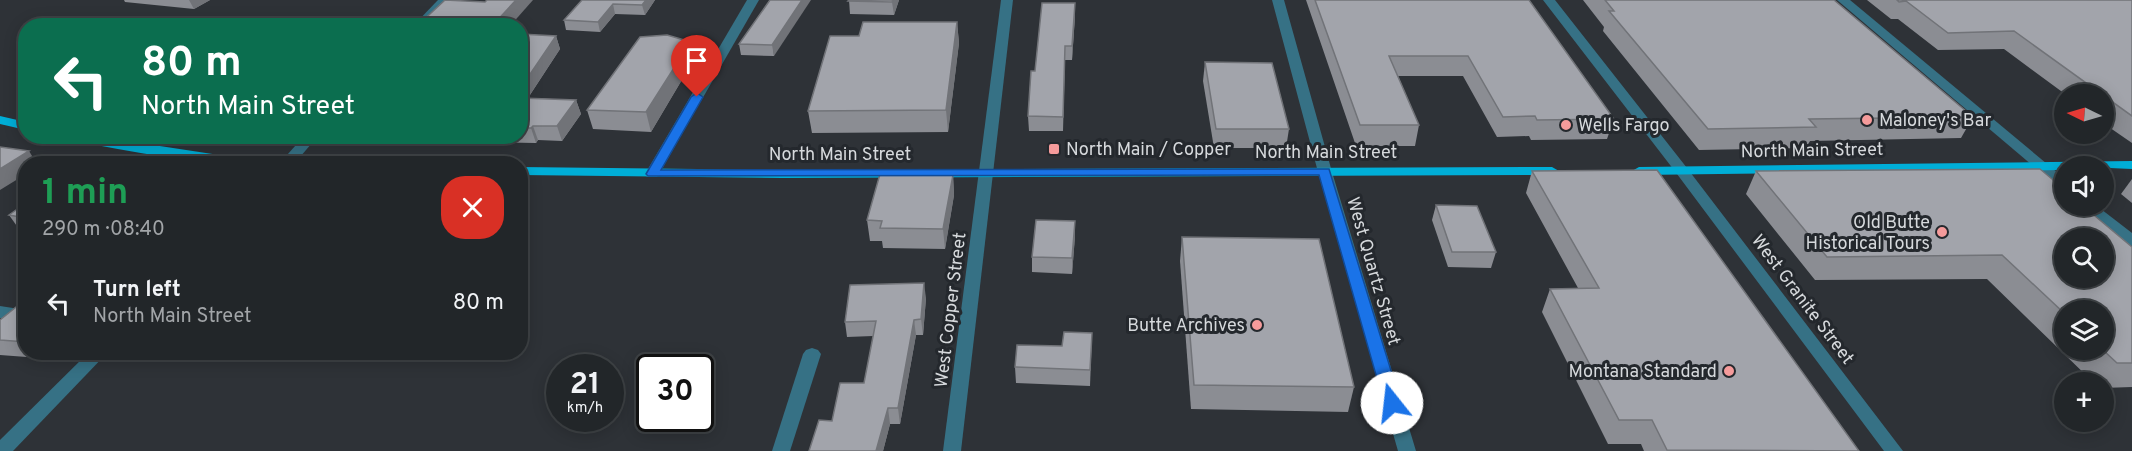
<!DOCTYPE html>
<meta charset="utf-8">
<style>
:root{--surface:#222629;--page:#2a2e31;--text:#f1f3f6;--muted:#a2a5a8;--line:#3f4346}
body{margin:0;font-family:Overpass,sans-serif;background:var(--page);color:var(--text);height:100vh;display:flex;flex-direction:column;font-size:22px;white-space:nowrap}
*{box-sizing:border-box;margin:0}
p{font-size:20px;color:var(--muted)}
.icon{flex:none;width:33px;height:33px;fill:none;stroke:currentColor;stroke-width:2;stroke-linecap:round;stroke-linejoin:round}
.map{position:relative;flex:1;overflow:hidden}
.side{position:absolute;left:18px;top:156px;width:510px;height:204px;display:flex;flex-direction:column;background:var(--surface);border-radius:24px;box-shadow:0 3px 15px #0003,0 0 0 2px var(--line)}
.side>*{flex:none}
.top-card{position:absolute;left:18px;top:18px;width:510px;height:126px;border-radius:24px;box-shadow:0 3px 15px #0003,0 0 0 2px var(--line);background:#0b6e4f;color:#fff;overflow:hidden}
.needle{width:39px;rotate:275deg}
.controls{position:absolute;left:2054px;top:84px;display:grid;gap:12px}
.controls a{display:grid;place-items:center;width:60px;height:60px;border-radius:50%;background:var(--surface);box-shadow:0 3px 15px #0003,0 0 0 2px var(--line);font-size:30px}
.speed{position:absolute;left:546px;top:354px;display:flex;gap:12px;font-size:30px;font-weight:700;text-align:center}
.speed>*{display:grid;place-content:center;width:78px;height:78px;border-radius:50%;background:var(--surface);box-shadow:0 3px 15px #0003,0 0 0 2px var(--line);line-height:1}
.speed small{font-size:15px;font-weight:400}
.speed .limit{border:3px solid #111;border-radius:9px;background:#fff;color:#111}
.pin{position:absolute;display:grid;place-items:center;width:51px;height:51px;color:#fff;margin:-62px -26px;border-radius:50% 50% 50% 0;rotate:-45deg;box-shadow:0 0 6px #0007}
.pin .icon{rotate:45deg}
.me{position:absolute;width:66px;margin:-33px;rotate:344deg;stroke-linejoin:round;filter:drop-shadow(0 0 4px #0008)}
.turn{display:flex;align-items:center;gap:21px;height:126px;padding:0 24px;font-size:27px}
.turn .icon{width:78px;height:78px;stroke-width:2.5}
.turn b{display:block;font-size:42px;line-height:51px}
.round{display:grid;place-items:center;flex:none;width:63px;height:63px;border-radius:24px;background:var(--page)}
.headline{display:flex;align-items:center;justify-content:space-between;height:102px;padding:0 24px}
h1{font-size:36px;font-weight:700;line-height:45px;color:#1e9e55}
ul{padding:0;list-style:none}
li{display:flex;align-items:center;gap:18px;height:90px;padding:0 24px}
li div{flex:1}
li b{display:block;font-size:22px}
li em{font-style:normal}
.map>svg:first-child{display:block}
</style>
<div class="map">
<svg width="2132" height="451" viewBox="0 0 2132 451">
<rect width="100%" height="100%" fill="#2e3237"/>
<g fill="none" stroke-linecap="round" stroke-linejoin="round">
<g fill="#367185" fill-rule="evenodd">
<polygon points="438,0 450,0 426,26 413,26"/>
<polygon points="747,0 759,0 659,174 657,177 647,177 645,174"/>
<polygon points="1001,0 1013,0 961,451 943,451"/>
<polygon points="1272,0 1284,0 1332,172 1416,451 1398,451 1318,172"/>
<polygon points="1543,0 1555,0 1687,168 1903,451 1884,451 1677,174"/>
<polygon points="1837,0 1850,0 2064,178 2064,189 2059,188"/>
<polygon points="304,136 318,136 294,164 279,164"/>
<polygon points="2082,206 2097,206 2132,233 2132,246 2127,244"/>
<polygon points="0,306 26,310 26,322 0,318"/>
<polygon points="812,348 818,350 821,354 790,451 772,451 803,354 806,350"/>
<polygon points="89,352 108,352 13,451 0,451 0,440"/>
</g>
<g fill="#00aed7" fill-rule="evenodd">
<polygon points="0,116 26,122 26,130 0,124"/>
<path d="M66 136H94L252 160 259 164C196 164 134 153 72 140Z"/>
<polygon points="2132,161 2132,169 2064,166 2064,170 1639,175 1632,171 1639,167"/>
<polygon points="520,167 782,170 1552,167 1559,171 1552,175 782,178 520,175"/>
</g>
</g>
<g fill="#8b8d93" fill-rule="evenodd">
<polygon points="124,0 210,0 194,9 125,2"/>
<polygon points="582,0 655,0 645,15 615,14 600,32 566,30 564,20"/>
<polygon points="770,0 774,56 741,55 739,44"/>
<polygon points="849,0 899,0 894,15 850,14"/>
<polygon points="1306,0 1529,0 1614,119 1607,139 1531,140 1529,136 1497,137 1463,76 1398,76 1419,125 1415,146 1356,146"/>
<polygon points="1583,0 1834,0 1973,117 1961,138 1810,141 1806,148 1699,150 1603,31 1604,27"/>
<polygon points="1867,0 2132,0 2132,143 2103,123 2103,94 2065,94 2004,49 1938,50 1898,19 1891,19"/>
<polygon points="1075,16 1072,60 1065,60 1063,131 1029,131 1028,116 1035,71"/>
<polygon points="957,22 959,43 948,132 812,133 808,111 859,36"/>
<polygon points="520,34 556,36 560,49 528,98 576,100 581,114 562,141 538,140 536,143 436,141 433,145 329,143 326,136 520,136"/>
<polygon points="640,37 702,62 692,79 683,78 651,132 593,129 587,110"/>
<polygon points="1205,62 1289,129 1286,148 1214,148 1203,81"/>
<polygon points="1532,171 1859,451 1644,451 1641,444 1608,444 1542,312 1550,289 1578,288 1526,193"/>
<path d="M1756 171 2132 247V387L2103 388V382H2093L1987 279 1815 280 1746 194ZM2064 310 2103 350H2064Z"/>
<polygon points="953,175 954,195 945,249 883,248 882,241 870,241 867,220"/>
<polygon points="2132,179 2132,203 2121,194"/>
<polygon points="26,203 26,230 19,229 9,215"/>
<polygon points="1436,205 1496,252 1491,268 1448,267 1432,220"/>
<polygon points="1075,221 1075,236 1072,274 1032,272 1032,257"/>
<polygon points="1182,237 1354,387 1348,412 1191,409 1180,261"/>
<polygon points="926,298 923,335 916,335 900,424 890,424 883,451 809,451 832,421 864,383 873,336 847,337 845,322"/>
<polygon points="26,299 26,352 46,352 40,358 0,355 0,320"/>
<polygon points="1092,333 1090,386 1016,383 1015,367"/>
</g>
<g fill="#717378">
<polygon points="189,0 210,0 194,9"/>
<polygon points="516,0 533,0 510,26 492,26"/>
<polygon points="646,0 655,0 645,15 642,5"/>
<polygon points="802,0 811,0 774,56 772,45"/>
<polygon points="893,0 899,0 894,15 892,2"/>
<polygon points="1075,3 1075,16 1072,60 1072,46"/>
<polygon points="613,4 615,14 600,32 598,22"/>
<polygon points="957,22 959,43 948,132 946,110"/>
<polygon points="556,36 560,49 520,110 520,89"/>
<polygon points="698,44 702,62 692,79 688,60"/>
<polygon points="679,60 683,78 651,132 646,112"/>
<polygon points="576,100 581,114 562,141 557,126"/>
<polygon points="533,126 538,140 536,143 531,128"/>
<polygon points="430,136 435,136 436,141 433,145"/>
<polygon points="29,151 37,164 26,164 26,174 0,190 0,169"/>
<polygon points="953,175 954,195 945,249 943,229"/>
<polygon points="1075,221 1075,236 1072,274 1072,258"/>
<polygon points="924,283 926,298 923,335 921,319"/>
<polygon points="914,320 916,335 900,424 898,408"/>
<polygon points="36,352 46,352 40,358"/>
<polygon points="888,408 890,424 883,451 876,451"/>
</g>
<g fill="#a2a4ab" stroke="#717378" stroke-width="1.5" fill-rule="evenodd">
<polygon points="445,0 485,2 487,0 516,0 492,26 417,26"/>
<polygon points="582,0 646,0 642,5 613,4 598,22 564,20"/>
<polygon points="770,0 802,0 772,45 739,44"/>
<polygon points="849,0 893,0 892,2 848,1"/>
<polygon points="1315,0 1529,0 1614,119 1537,120 1535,116 1503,117 1468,56 1389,56 1419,125 1360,125"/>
<polygon points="1605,0 1834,0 1973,117 1809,119 1816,127 1708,129 1609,11 1614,11"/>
<polygon points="1897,0 2132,0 2132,116 2014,31 1948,33 1906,1 1899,2"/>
<polygon points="1042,3 1075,3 1072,46 1065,46 1063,117 1028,116 1031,71 1035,71"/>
<polygon points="863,22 957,22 946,110 808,111 830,36 859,36"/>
<polygon points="520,34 556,36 520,89"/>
<polygon points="667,35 698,44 688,60 679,60 646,112 587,110 640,37"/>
<polygon points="1205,62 1272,63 1289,129 1216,129"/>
<polygon points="520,98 576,100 557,126 533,126 531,128 520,128"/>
<polygon points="0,147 29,151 0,169"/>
<polygon points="109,162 126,164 107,164"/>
<path d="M2040 169 2064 189V206H2083L2132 247V363H2117L2103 350V310H2064V313L2002 255 1827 257 1756 171ZM2064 238H2103V278H2064Z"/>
<polygon points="1657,170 1859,451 1667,450 1652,420 1619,420 1550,289 1599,288 1532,171"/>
<polygon points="880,174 953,175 943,229 880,228 882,221 867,220"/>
<polygon points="26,203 26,218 9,215"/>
<polygon points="1436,205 1477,206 1496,252 1452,252"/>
<polygon points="1036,220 1075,221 1072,258 1032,257"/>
<polygon points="1182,237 1319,239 1354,387 1194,385"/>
<polygon points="924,283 921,319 914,320 898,408 888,408 876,451 809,451 819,420 832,421 840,383 864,383 876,321 845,322 850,285"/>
<polygon points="26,299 26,342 0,340 0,320"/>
<polygon points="1064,332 1092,333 1090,370 1015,367 1017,345 1062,346"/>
</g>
<polygon fill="#1a73e8" stroke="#114b97" stroke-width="1.5" points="697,93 703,97 661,170 1329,169 1401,403 1398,407 1387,407 1384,403 1319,175 648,176 646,174 691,97"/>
<g fill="#f59b9b" stroke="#24282d" stroke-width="2">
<circle cx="1867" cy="120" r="6"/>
<circle cx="1566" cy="125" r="6"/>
<rect x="1048" y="143" width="12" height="12" rx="3"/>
<circle cx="1942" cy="232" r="6"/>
<circle cx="1257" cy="325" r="6"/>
<circle cx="1729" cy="371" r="6"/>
</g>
<g text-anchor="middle" stroke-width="6" stroke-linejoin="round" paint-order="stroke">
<g font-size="18" fill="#d6d9dc" stroke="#24282d" text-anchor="start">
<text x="1879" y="126">Maloney's Bar</text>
<text x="1578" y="131">Wells Fargo</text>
<text x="1066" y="155">North Main / Copper</text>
<text x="1930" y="228" text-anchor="end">Old Butte<tspan x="1930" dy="21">Historical Tours</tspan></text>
<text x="1245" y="331" text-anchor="end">Butte Archives</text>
<text x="1717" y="377" text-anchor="end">Montana Standard</text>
</g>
<g font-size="18" fill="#d6d9dc" stroke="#24282d">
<text transform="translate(1812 150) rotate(-1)" y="6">North Main Street</text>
<text x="1326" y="158">North Main Street</text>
<text x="840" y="160">North Main Street</text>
<text transform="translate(1374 271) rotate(74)" y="6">West Quartz Street</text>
<text transform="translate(1803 299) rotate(53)" y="6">West Granite Street</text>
<text transform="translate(950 310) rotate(-83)" y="6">West Copper Street</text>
</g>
</g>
</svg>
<div class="controls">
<a><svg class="needle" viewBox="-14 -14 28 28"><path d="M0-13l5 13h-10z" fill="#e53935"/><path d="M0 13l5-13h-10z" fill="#a2a5a8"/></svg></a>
<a><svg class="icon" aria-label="sound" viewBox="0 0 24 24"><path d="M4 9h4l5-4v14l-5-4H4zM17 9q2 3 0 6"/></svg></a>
<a><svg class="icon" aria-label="search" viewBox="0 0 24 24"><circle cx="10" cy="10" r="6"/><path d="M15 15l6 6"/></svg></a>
<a><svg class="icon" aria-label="layers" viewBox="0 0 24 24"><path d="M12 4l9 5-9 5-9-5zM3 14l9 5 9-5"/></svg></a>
<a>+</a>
</div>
<div class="speed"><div>21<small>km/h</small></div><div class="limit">30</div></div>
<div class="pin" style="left:697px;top:97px;background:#d93025"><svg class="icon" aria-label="arrive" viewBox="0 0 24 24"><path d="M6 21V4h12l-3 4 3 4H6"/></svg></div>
<svg class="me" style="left:1392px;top:403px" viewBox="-20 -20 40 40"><circle r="19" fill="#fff"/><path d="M0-13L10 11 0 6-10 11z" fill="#1a73e8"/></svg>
<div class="top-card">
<div class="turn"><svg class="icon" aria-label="left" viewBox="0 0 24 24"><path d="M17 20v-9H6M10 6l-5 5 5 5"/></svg><div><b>80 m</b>North Main Street</div></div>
</div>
<section class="side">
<div class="headline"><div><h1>1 min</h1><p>290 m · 08:40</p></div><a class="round" style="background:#d93025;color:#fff"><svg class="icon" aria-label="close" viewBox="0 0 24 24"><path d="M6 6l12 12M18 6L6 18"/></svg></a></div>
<ul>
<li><svg class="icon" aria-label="left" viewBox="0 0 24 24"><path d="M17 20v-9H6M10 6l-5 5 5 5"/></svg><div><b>Turn left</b><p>North Main Street</p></div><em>80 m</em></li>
</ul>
</section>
</div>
